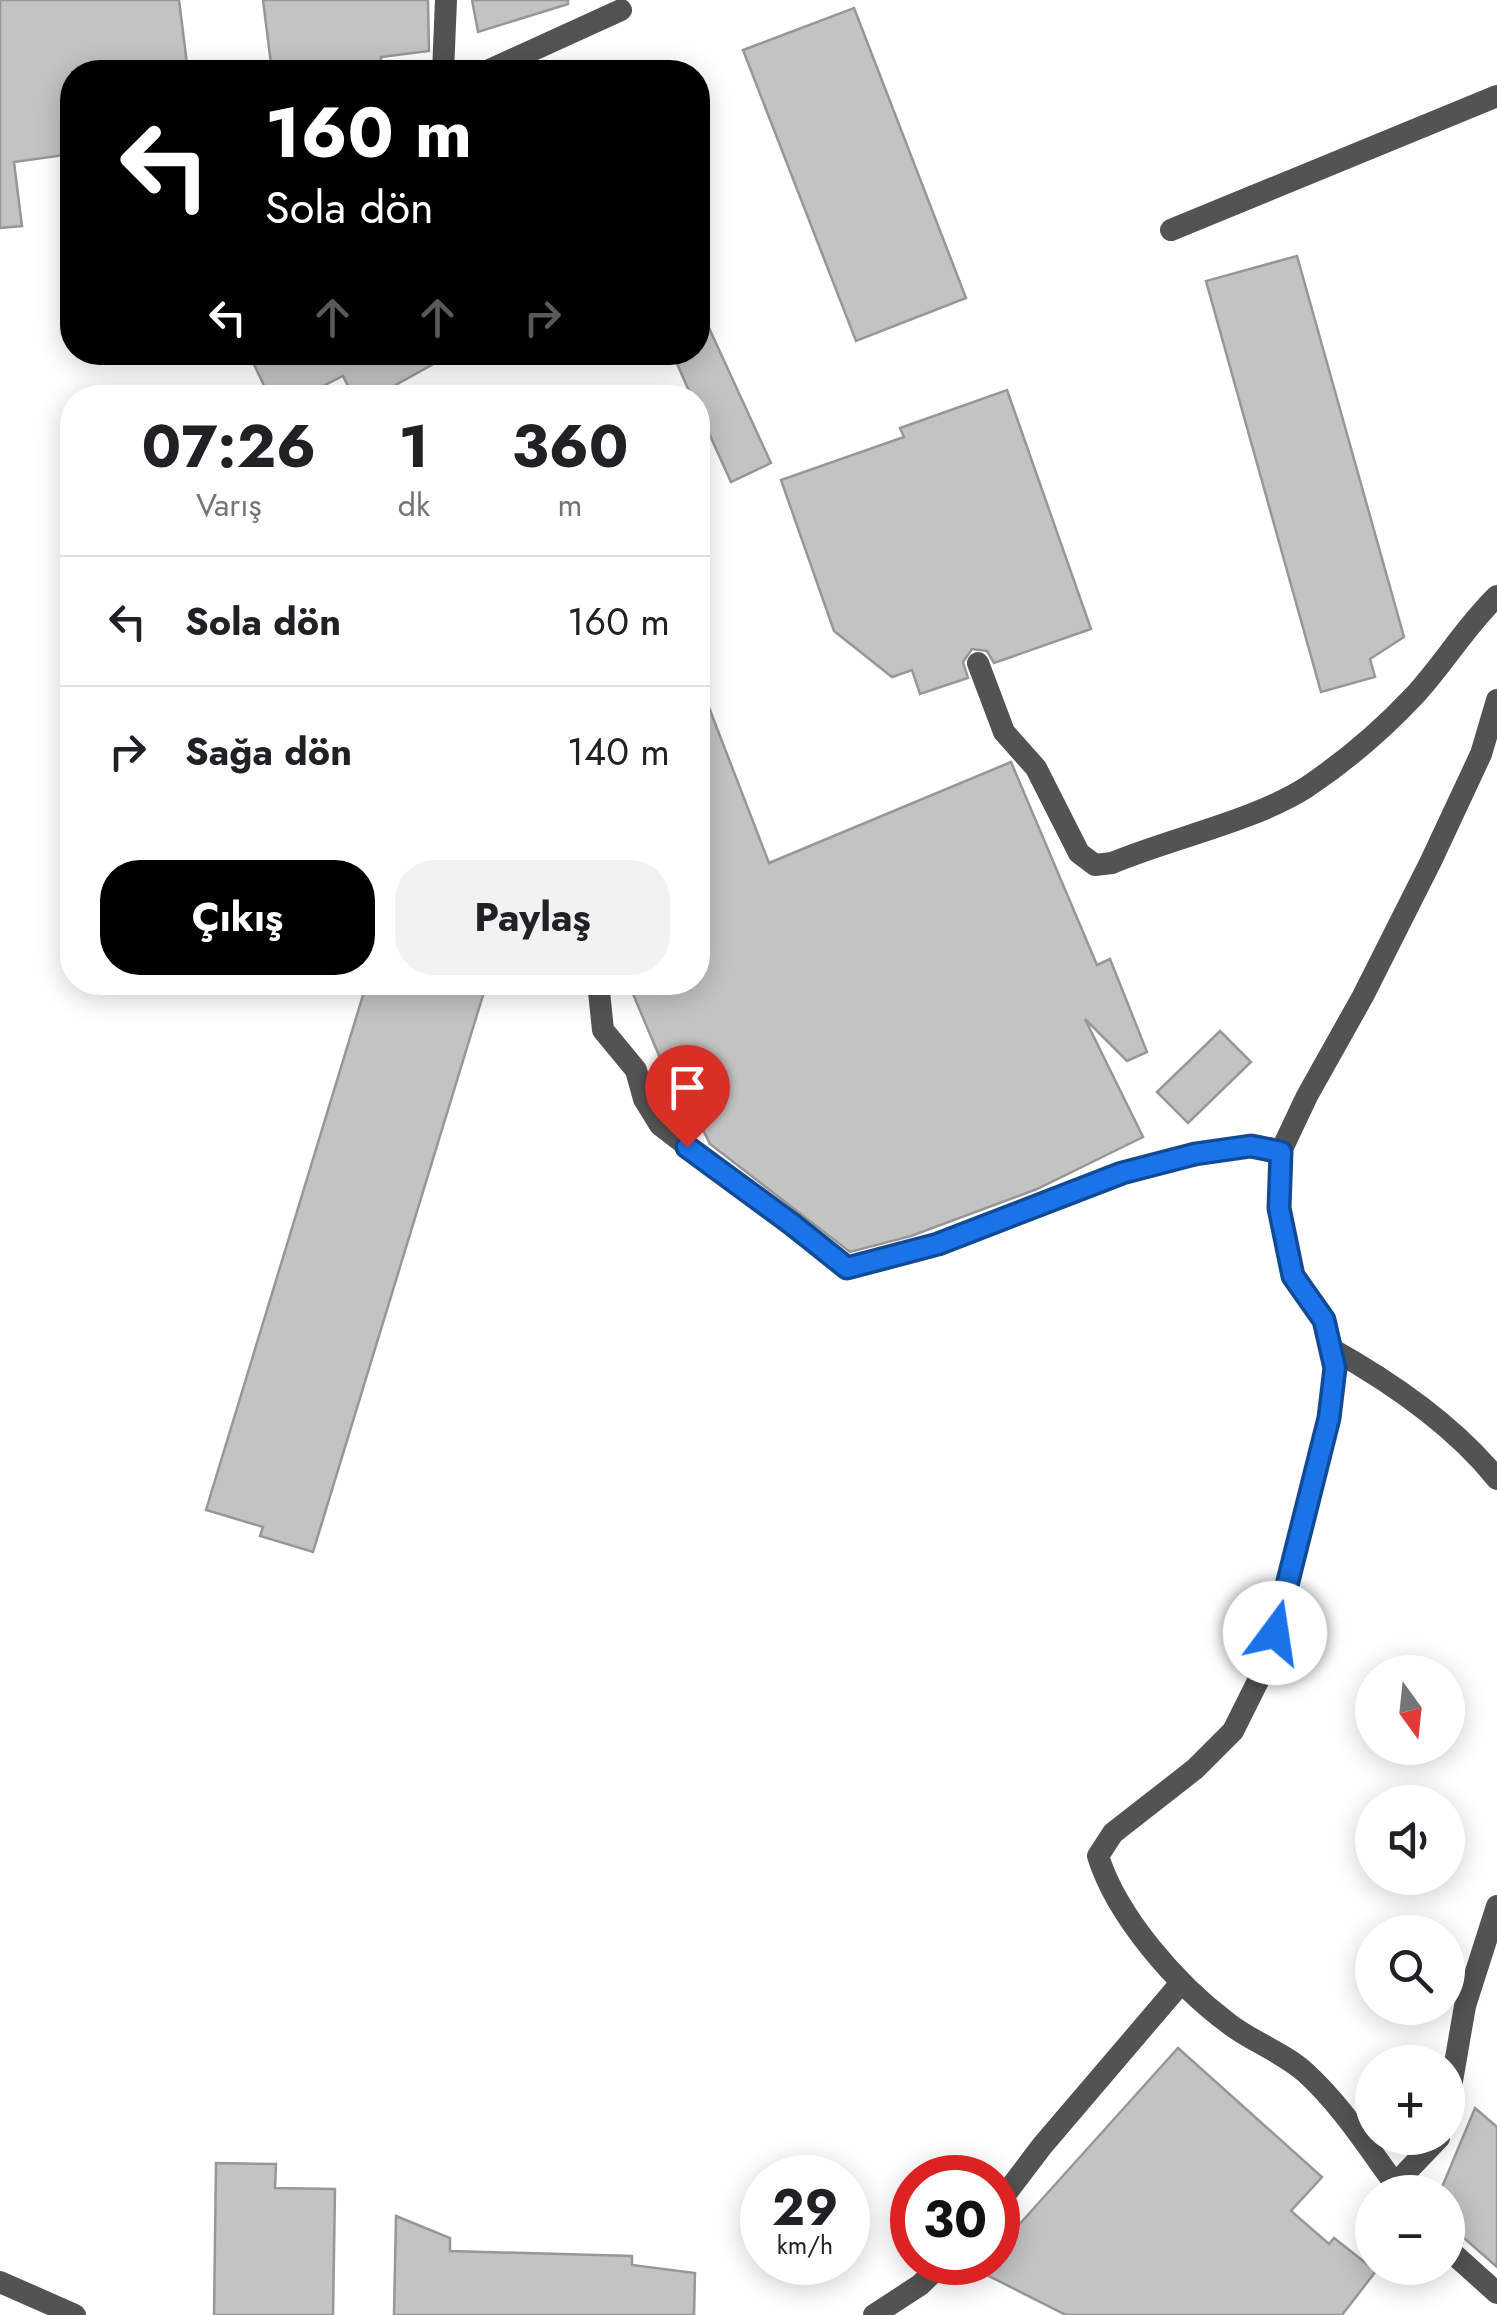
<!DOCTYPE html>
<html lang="tr">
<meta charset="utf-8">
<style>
:root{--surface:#fff;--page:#f2f2f2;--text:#202124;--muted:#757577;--line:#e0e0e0;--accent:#000}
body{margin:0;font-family:Jost,sans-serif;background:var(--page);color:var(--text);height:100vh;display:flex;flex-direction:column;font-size:38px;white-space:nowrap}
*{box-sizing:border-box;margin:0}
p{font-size:32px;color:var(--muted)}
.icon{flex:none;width:55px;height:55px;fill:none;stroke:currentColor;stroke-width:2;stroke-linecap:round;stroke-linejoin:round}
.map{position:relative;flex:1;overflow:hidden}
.panel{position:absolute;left:60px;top:385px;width:650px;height:610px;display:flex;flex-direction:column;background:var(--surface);border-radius:40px;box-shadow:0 5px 25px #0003}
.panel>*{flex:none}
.top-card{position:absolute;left:60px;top:60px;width:650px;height:305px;border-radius:40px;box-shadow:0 5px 25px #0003;background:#000;color:#fff;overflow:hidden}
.needle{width:65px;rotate:165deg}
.tools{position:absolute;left:1355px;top:1655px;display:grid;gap:20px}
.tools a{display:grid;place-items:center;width:110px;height:110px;border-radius:50%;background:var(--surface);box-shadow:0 5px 25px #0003;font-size:50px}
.speed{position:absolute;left:740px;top:2155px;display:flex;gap:20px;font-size:50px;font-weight:700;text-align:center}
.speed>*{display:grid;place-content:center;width:130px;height:130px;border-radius:50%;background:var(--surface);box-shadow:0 5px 25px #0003;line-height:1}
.speed small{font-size:25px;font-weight:400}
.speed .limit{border:15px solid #d22;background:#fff;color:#111}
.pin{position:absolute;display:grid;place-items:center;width:85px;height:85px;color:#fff;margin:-102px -42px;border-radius:50% 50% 50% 0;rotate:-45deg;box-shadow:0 0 10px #0007}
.pin .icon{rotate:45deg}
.me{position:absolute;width:110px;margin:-55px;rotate:14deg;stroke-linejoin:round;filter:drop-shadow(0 0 8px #0008)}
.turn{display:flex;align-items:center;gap:35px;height:210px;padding:0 40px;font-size:45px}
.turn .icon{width:130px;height:130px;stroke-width:2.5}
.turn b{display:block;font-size:70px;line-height:85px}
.lanes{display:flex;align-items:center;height:95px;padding:0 40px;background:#0003;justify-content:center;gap:50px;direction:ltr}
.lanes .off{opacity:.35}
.eta{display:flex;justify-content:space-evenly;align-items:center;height:170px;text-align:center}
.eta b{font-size:60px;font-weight:700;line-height:70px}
.primary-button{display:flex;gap:20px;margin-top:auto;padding:20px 40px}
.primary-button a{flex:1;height:115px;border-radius:40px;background:var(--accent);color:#fff;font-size:40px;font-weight:700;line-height:115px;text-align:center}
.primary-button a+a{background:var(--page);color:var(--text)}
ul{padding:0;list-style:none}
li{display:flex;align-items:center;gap:30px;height:130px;padding:0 40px;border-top:2px solid var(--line)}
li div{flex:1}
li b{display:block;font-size:38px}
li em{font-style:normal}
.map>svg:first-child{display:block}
</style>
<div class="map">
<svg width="1497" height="2315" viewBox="0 0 1497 2315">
<rect width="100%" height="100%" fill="#fff"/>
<g fill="#c3c3c3" stroke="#979797" stroke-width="2.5">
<polygon points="0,0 179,0 188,72 72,72 72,154 14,162 22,226 0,228"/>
<polygon points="263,0 428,0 429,51 381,57 382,72 272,72"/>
<polygon points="472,0 568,0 568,4 478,32"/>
<polygon points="854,8 966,298 856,341 743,50"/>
<polygon points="1297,256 1404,637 1370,659 1375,677 1321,692 1206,281"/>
<polygon points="698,304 771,463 731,482 698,409 698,398 692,398 672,352 698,352"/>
<polygon points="248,352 455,352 372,398 354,398 343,376 299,398 270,398"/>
<polygon points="1007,390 1091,629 994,663 987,651 972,649 963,662 968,678 920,694 912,670 892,677 834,631 781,480 904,437 900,428"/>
<polygon points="698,679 769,863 1011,762 1097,965 1110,959 1147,1052 1127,1061 1085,1019 1143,1137 1037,1189 911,1236 850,1252 710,1144 691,1106 682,1110 628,982 698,982"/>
<polygon points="367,982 487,982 313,1552 260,1536 263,1527 206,1510"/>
<polygon points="1220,1031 1251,1062 1188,1123 1157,1092"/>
<polygon points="1178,2048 1322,2177 1291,2211 1329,2244 1334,2238 1376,2271 1342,2315 1066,2315 961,2262 998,2262 998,2248"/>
<polygon points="1475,2108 1497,2127 1497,2267 1448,2224 1448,2192 1440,2192"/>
<polygon points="216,2163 276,2164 275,2188 335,2189 333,2315 214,2315"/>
<polygon points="396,2216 450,2238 450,2251 632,2256 632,2265 695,2273 694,2315 394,2315"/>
</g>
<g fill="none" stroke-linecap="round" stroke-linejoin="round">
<g stroke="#535353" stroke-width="22">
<polyline points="443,72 446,0"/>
<polyline points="485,72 621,10"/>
<polyline points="1171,230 1497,96"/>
<path d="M978 663 1004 732 1036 768 1079 853 1095 865 1112 863C1172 838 1254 821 1307 787 1344 762 1382 730 1413 697 1443 665 1465 627 1497 596"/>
<polyline points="598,982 603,1030 636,1070 644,1099 660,1125 847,1268 938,1244 1122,1173 1195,1154 1251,1145 1281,1151"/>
<path d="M1330 1348C1391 1382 1453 1424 1497 1479"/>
<polyline points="1448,2104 1465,2006 1497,1906"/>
<polyline points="1395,2184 1439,2138"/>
<path d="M1401 2192C1370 2151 1344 2108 1306 2073 1283 2052 1252 2042 1228 2023 1177 1985 1117 1917 1098 1856L1113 1833 1195 1769 1233 1731 1268 1661 1329 1418 1335 1368 1324 1320 1293 1276 1279 1209 1281 1151 1307 1096 1363 996 1431 861 1481 754 1497 700"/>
<polyline points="998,2204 1042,2146 1181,1983"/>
<polyline points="1448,2249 1497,2293"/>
<polyline points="0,2282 75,2315"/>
<polyline points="874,2315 920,2285 944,2262"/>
</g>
</g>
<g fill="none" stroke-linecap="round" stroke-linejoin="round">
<g stroke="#114b97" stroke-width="25">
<polyline id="route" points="687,1147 792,1224 847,1268 938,1244 1122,1173 1195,1154 1251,1146 1281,1152 1279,1208 1293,1276 1324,1320 1335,1368 1329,1418 1275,1633"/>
</g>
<use href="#route" stroke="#1a73e8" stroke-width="18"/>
</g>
</svg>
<div class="tools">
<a><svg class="needle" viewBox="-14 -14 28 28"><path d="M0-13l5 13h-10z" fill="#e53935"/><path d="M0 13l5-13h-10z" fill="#757577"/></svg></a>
<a><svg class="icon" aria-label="sound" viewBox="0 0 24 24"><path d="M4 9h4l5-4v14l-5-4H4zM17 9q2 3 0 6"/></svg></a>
<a><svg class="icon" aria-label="search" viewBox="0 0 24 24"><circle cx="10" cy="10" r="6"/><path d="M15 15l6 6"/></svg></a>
<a>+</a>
<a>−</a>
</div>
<div class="speed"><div>29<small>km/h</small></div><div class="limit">30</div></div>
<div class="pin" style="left:687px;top:1147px;background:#d93025"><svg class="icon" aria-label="arrive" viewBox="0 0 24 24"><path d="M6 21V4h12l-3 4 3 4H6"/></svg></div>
<svg class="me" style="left:1275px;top:1633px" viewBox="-20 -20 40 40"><circle r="19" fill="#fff"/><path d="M0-13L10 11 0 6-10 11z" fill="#1a73e8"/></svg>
<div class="top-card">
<div class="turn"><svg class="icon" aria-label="left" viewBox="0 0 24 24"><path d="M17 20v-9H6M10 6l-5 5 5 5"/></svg><div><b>160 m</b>Sola dön</div></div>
<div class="lanes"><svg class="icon" aria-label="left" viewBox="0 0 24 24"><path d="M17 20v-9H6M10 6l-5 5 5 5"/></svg><svg class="icon off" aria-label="ahead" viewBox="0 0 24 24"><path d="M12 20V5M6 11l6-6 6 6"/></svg><svg class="icon off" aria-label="ahead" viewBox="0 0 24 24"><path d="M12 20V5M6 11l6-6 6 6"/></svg><svg class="icon off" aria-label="right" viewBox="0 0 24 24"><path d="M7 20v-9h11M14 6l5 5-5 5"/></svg></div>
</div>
<section class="panel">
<div class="eta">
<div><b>07:26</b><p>Varış</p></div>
<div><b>1</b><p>dk</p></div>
<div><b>360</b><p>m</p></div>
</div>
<ul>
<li><svg class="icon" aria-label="left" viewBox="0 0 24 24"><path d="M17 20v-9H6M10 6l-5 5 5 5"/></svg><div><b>Sola dön</b></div><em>160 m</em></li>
<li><svg class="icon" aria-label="right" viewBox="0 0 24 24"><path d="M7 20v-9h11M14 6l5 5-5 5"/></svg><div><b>Sağa dön</b></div><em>140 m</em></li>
</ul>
<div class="primary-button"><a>Çıkış</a><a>Paylaş</a></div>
</section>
</div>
